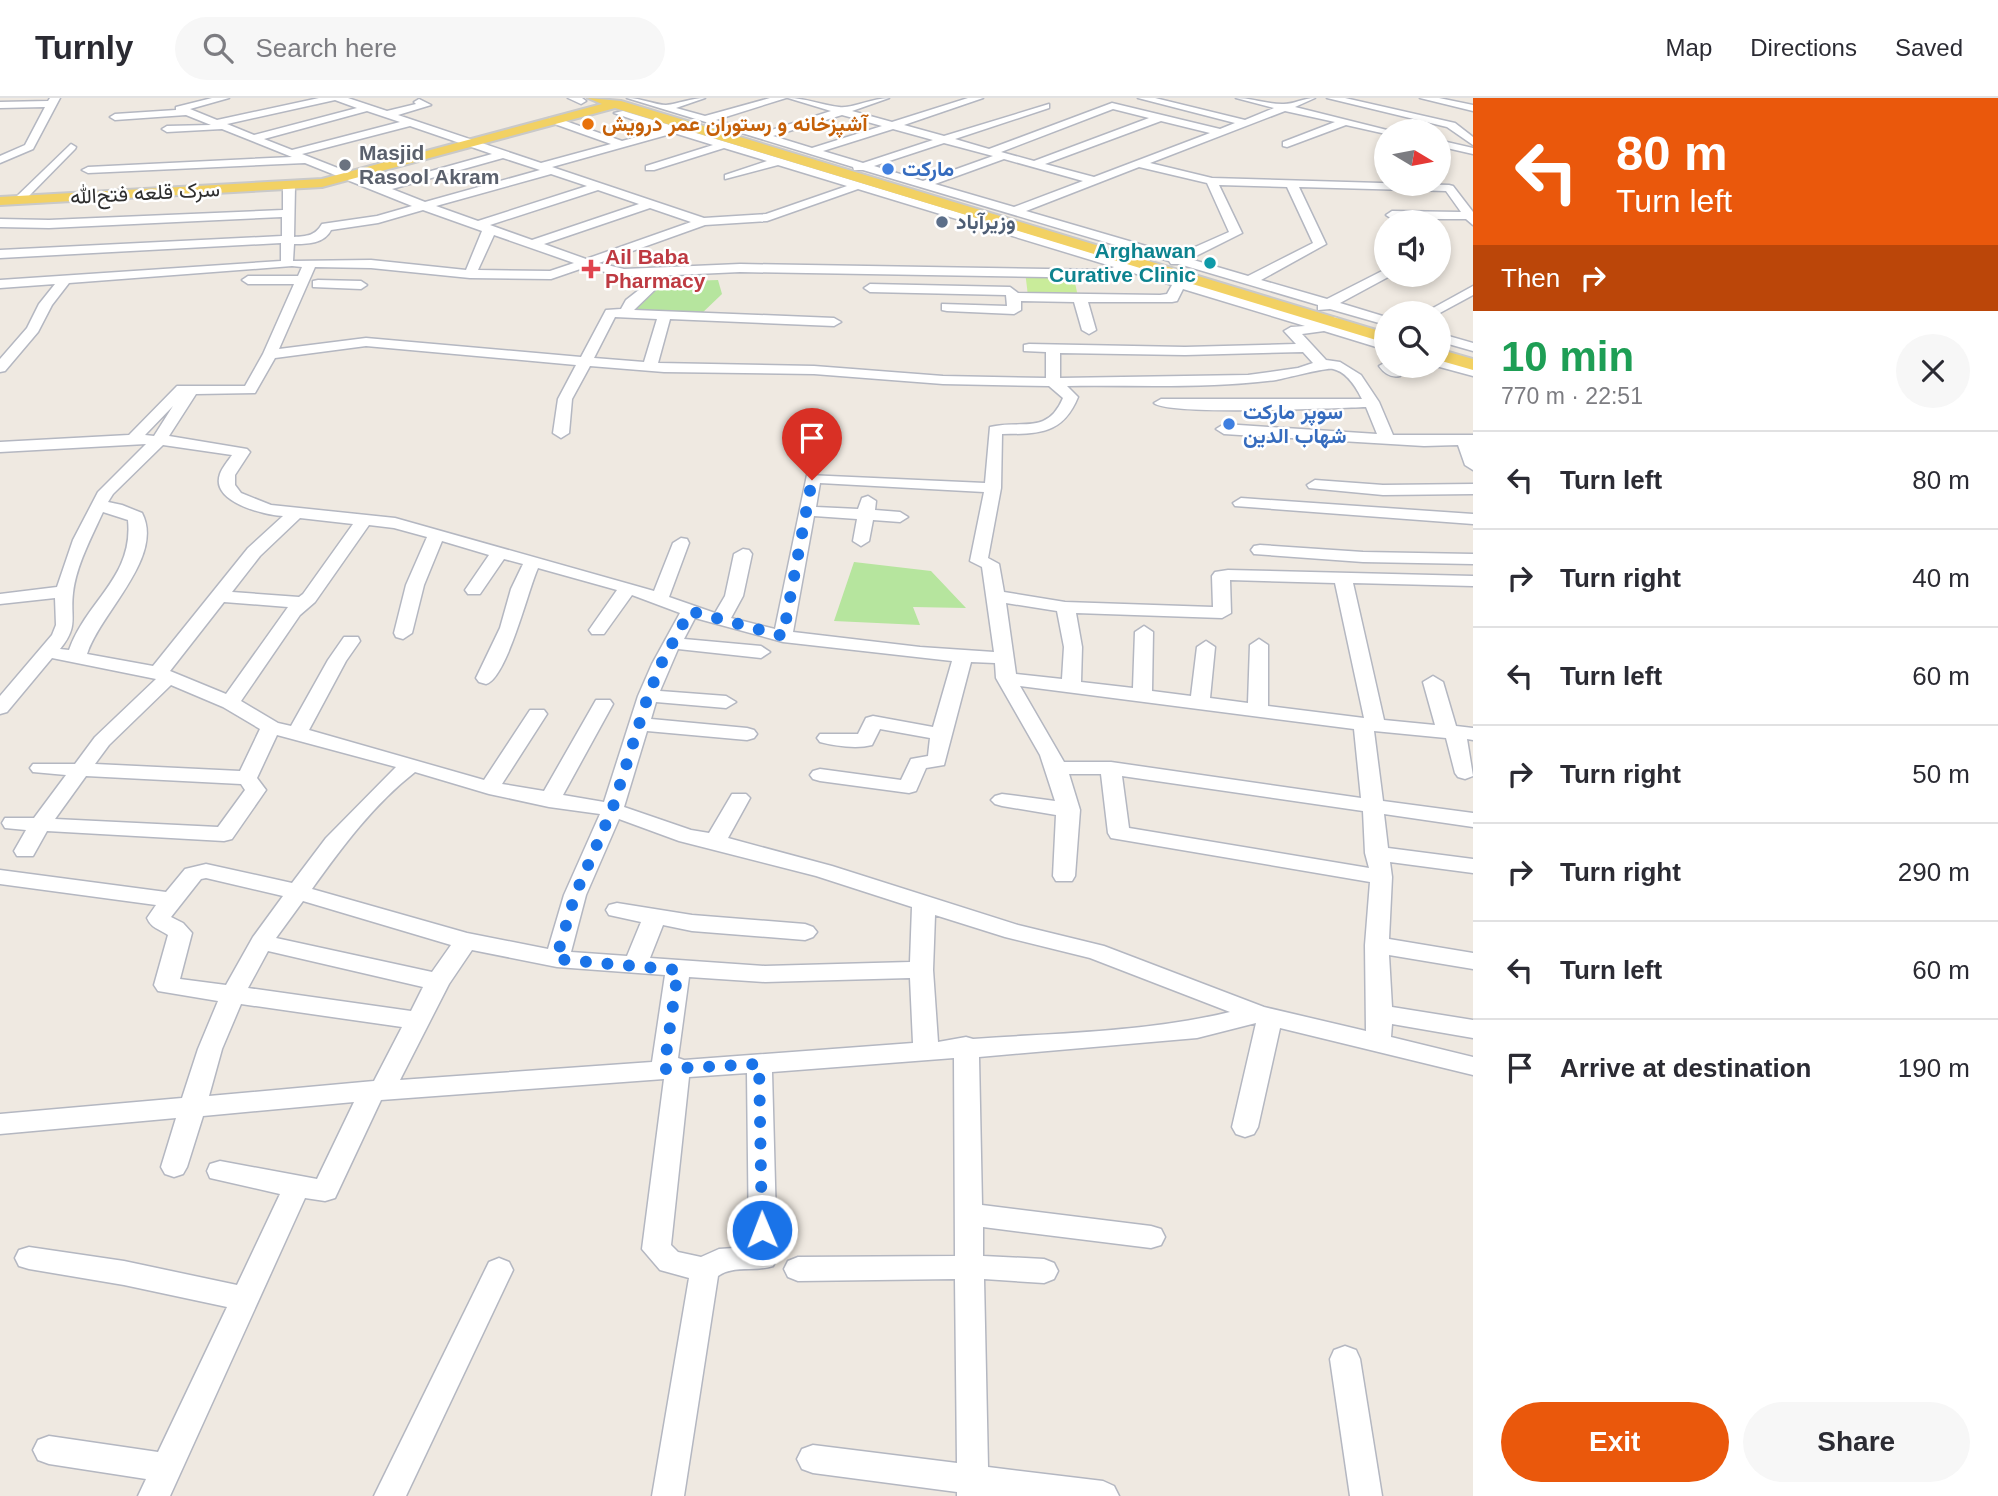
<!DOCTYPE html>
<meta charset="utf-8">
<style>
:root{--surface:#fff;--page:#f7f7f7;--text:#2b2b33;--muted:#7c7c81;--line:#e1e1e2;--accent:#ea580c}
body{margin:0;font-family:Helvetica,Vazirmatn,sans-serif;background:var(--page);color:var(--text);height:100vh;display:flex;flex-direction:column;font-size:26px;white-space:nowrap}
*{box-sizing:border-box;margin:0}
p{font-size:23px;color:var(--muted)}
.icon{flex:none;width:38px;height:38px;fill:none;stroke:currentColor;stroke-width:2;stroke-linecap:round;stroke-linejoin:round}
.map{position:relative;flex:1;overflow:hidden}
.side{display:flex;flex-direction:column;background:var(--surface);width:525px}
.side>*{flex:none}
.banner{background:#ea580c;color:#fff;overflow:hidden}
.needle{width:46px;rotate:100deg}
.buttons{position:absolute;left:1374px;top:21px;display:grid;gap:14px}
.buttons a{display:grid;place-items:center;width:77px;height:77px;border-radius:50%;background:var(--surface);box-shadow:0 4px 10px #0003;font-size:35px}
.pin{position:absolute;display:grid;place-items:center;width:60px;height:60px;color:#fff;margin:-72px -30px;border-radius:50% 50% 50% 0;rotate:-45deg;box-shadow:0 0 7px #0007}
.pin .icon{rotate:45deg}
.me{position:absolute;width:77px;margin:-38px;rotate:359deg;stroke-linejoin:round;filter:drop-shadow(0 0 5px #0008)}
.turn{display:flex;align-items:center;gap:24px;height:147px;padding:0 28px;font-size:32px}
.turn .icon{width:91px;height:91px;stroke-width:2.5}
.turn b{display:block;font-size:49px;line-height:60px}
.then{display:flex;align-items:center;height:66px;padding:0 28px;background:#0003;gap:14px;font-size:26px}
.round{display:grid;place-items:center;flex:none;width:74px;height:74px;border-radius:37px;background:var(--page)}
.summary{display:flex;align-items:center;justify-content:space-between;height:119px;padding:0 28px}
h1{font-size:42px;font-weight:600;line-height:52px;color:#1e9e55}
.action{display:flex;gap:14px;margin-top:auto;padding:14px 28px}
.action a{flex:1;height:80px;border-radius:42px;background:var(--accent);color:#fff;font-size:28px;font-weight:600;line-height:80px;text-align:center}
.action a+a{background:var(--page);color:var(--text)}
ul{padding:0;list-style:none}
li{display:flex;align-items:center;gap:21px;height:98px;padding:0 28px;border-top:2px solid var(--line)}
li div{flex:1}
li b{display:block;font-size:26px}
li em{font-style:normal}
header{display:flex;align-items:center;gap:42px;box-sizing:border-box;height:98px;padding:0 35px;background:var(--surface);border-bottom:2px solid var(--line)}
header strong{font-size:33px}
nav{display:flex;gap:38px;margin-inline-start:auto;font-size:24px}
.search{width:490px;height:63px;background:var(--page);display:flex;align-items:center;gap:18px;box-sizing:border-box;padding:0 24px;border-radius:38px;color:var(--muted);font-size:26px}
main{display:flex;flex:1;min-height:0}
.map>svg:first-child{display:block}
</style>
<header>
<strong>Turnly</strong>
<div class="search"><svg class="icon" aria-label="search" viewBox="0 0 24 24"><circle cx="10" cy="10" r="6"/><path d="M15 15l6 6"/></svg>Search here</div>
<nav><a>Map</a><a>Directions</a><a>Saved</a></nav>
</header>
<main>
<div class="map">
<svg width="1473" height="1398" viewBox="0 0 1473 1398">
<rect width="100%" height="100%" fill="#efe9e1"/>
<g fill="#b6e59e">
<polygon points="718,182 722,196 699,218 629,215 659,184"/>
<polygon points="854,464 931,473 966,510 913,509 920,527 834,523"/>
</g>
<polygon fill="#c9ec9a" points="1025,173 1073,175 1078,199 1028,198"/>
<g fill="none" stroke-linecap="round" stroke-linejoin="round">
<g stroke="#b4b7c1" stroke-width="3">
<g id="minor">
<polygon points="50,0 60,0 33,51 0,65 0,58 25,47 45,9 0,10 0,4 48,3"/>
<path d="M212 0H229L190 11 217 22 319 0H348L387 13 416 6 414 4 419 1 431 7 398 17 541 65 611 46 549 24V20H557L622 43 663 32 614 15 623 13 1321 224 1332 219 1337 220 1339 223 1334 228 1386 244V252L1324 233 1302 236 1326 262 1340 264 1361 277 1379 304 1393 337H1473V372L1465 367 1458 347 1424 348 1224 336 1216 331 1224 326 1377 336 1366 309C1336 310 1167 318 1154 305L1161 301H1362C1356 289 1347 274 1333 271 1327 269 1287 280 1276 282 1207 291 1136 287 1067 288L1078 299C1063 336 1039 336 1002 336L1001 390 988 460 999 466 1004 494 1065 504 1213 509 1212 478 1215 474 1228 472 1473 478V488L1353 485 1384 622 1435 627 1423 584 1433 578 1443 584 1456 628 1473 630V642L1467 641 1473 678 1465 681 1458 679 1455 675 1446 640 1374 633 1383 703 1473 715V729L1384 716 1388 750 1473 761V775L1390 764 1392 779 1389 841 1473 855V871L1389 857 1392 909 1473 922V940L1392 926 1391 939 1473 959V977L1280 930 1258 1029 1254 1036 1245 1039 1236 1036 1232 1029 1256 925 1197 940 979 959 982 1107 1151 1128 1161 1131 1165 1139 1161 1147 1151 1150 983 1129V1158L1044 1161 1054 1165 1058 1173 1054 1181 1044 1185 984 1181 988 1369 1103 1383 1114 1388 1119 1398H957V1394L813 1375 802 1371 797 1361 802 1351 813 1347 957 1365 955 1181 798 1183 788 1179 784 1171 788 1163 798 1159 955 1158 954 960 772 974 777 1160 773 1168C756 1174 733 1167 718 1178L684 1398H652L689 1180 660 1172 642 1151 664 981 381 1002 335 1100 325 1103 305 1100 170 1398H138L146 1381 49 1366 38 1362 33 1352 38 1342 49 1338 158 1354 227 1209 124 1187 29 1171 19 1168 15 1160 19 1152 29 1149 124 1163 237 1187 280 1096 210 1080 207 1073 210 1066 220 1063 317 1081 354 1004 203 1018 187 1069 183 1076 174 1079 165 1076 161 1069 176 1020 0 1036V1016L182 1000 198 951 218 903 158 893 154 887 168 837C159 831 151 830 147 820L156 807 0 786V772L166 794 185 771 206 766 292 785 326 740 396 669 277 637 257 680 266 692 232 741 224 743 47 733 33 758H17L14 753 26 732 5 730 2 725 5 720H34L66 677 33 674 30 670 33 666H75L95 639 156 581 52 560 7 614 0 616V598L52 537 56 527 55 500 0 506V496L57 489 73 442 98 394 146 346 0 354V344L129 337 177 288H245L263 256 294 186H248L242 182 248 178H298L302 169 292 168 69 185 52 207 38 234 5 273 0 274V261L27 230 39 206 55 186 0 190V182L281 163V145L0 160V152L282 138V119L49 130 0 129V121L49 122 283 112V88L289 85 295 88 294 139C307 138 315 138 322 126L377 118 412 108 305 65 88 75 82 72 88 69 292 59 222 31 167 34 162 31 167 28 211 27 186 17 115 22 110 19 115 16 176 12V9ZM335 2 357 10 254 37 227 26ZM367 13 400 24 292 52 264 41ZM410 28 492 56 381 87 302 56ZM674 35 713 47 646 68V72H654L724 50 767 63 725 77V81L778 67 847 88 766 116 704 120 552 69ZM503 60 540 72 425 104 392 91ZM551 76 587 88 478 123 436 108ZM858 91 1114 169 1107 172 740 166 624 171 599 165 705 127 767 123ZM598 92 639 106 532 142 490 127ZM650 110 691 124 586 161 544 146ZM423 112 482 133 466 172 371 162 293 163 294 146C307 146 324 146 331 132L378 125ZM494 137 574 165 550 173 478 172ZM315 169 371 170 470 180 551 181 586 169 624 179 635 178 649 184 626 202 621 211 606 212 581 259 366 240 279 251ZM1127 173 1172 187 1167 196 1160 197 1018 195 1010 189 870 186 864 190 870 194 1006 197 1007 208 942 206V212L947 213 1014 216 1021 212V203L1074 204 1082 232 1089 236 1096 232 1088 204H1172L1177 203 1183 191 1305 228 1291 229 1284 233 1296 246 1185 249 1029 246 1024 247V253L1046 254V280L943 278 814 268 658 265 670 221 834 228 841 224 834 220 634 212 664 183 653 178 740 174 1109 180ZM615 219 657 221 644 264 594 260ZM366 248 576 267 558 301 553 335 561 340 569 335 572 301 590 268 664 274 814 276 943 286 1049 288 1063 300C1047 338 1021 321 990 329L985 385 807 377 775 531 731 520 743 498 752 456 749 452 743 451 734 456 725 498 715 515 669 499 689 445 687 441 681 440 673 445 654 493 395 420 271 407 241 395 235 387V377L250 354 247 351 169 338 196 296 255 295 275 260ZM1303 254 1313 265 1298 270 1248 277 1060 280V255L1185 257ZM173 308 154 338 145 337ZM163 347 232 357C228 363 222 370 220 376 210 404 264 417 283 418L248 450 153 568 87 556C100 515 165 459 142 415L122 407 108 404 113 396ZM820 385 984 394 970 463 982 469 994 554 920 549 793 534 814 418 857 421 853 443 861 448 869 443 873 422 900 424 908 419 900 414 875 412 876 403 868 398 862 400 858 411 816 409ZM103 414 128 422C134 479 86 503 69 552L60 551C79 528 70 520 73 495 76 468 92 438 103 414ZM300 420 353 426 303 496 299 499 232 494 260 458ZM369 427 394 430 427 439 406 487 394 535 396 539 403 541 412 535 424 487 442 443 489 457 465 492 468 496H480L504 461 523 466 511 491 500 530 476 580 479 584 486 586C507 580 528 492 538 470L617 492 589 532 592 536H604L632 497 680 515 652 566 638 598 604 704 563 697 613 606 610 602H596L544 693 502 686 547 616 544 612H530L484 682 309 632 346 563 360 543 358 539H344L328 562 291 628 278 625 241 603 300 517 315 504ZM1230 482 1335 485 1364 620 1268 608V547L1259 541 1250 547 1248 605 1210 600 1215 549 1206 543 1197 549 1191 598 1152 593 1153 534 1144 528 1135 534 1133 590 1081 584 1082 549 1076 515 1222 520 1231 515ZM224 504 288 509 226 596 170 573ZM1006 505 1057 513 1064 549 1062 581 1016 576ZM695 520 783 544 952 563 933 629 873 618 866 620 858 636H820L817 640 820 644C835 648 857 651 872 647L880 631 930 640 928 658 911 661 901 682 820 671 813 673 810 677 813 681 820 683 909 695 916 693 926 670 944 667 971 564 995 565 996 580 1040 657 1055 703 1002 696 995 698 991 702 995 706 1002 708 1056 717 1053 778 1056 783H1072L1075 778 1080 712 1069 676H1101L1108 735 1111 740 1370 784 1365 847 1366 933 1264 909 1104 848 1018 827 832 768 728 740 750 700 746 696H732L709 735 691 732 624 709 647 633 747 642 754 640 757 636 754 632 747 630 651 621 656 604 726 610 736 604 726 598 660 593 678 551 761 560 770 554 761 548 684 541ZM171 587 223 609 260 631 240 673 95 666 109 647ZM1020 588 1354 631 1361 700 1111 664H1064ZM415 674 489 696 549 709 600 716 564 797 548 851 467 835 312 791C342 749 374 706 415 674ZM86 678 241 686 245 692 218 729 55 721ZM1122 678 1363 713 1365 755 1369 770 1129 730ZM619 721 679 743 816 778 912 809 910 864 765 868 650 860 663 827 692 833 805 842 813 839 817 834 813 829 805 826 692 817 617 805 609 807 606 812 609 817 641 824 627 858 571 854 586 797ZM206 780 283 798 253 839 226 887 180 881 192 835 183 825 171 819 201 781ZM303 803 451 847 432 874 276 840ZM935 817 1005 839 1090 860 1230 914C1147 934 1058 935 973 941L966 939 938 944 933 872ZM472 852 557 869 665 877 652 964 400 982 449 886ZM268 853 423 889 411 913 248 890ZM689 879 765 884 910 880 913 945 684 962 678 960ZM241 906 402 929 374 983 209 998 222 951ZM747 975 749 1149 719 1151 701 1159 678 1154 671 1147 689 979Z"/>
<polygon points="568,0 582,0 586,3 581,6"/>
<path d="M627 0C641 0 655 7 666 7 678 6 691 0 705 0L676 10 705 18 770 0H786L716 22 762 35 831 13 788 0C806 0 821 7 839 9 852 11 872 0 889 0L852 13 892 24 968 0H983L904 27 944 38 1049 6V10L955 41 989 51 1112 5 1220 31 1235 25 1138 0H1155L1245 22 1274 10 1236 0C1252 0 1266 6 1282 6 1292 7 1303 0 1315 0L1295 9 1391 33H1386V36L1346 27 1287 49 1283 48V44L1335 24 1285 13 1150 65 1212 80 1449 87 1453 88 1473 114V127L1466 121H1392L1386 117 1392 113 1461 114 1446 93 1299 89 1326 146 1261 182 1327 201 1386 171V177L1390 178 1340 205 1386 219V227L1330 211 1318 212V207L1179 166H1171L1169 163 863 72H854L853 69ZM1113 11 1149 20 1034 63 1001 54ZM842 17 882 28 812 50 773 38ZM1161 23 1210 35 1094 79 1045 66ZM893 31 933 42 863 65 823 53ZM944 45 993 58 923 83 874 68ZM1004 61 1083 83 1014 109 935 86ZM1139 69 1207 85 1229 134 1177 157 1026 113ZM1219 87 1287 89 1313 145 1248 178 1190 161 1242 135Z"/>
<polygon points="1327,0 1345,0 1455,25 1473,39 1473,47 1447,29"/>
<polygon points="1420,0 1439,0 1473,7 1473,13"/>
<polygon points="1438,42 1473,50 1473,56 1438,48"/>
<polygon points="71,46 76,49 75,51 23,104 15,104 15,100"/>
<polygon points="318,182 361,183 367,187 361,191 313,189 313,183"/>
<polygon points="1473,188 1473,197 1438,216 1424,215"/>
<polygon points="1438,235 1473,245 1473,253 1438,243"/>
<polygon points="1438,260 1473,270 1473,278 1436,268 1438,268"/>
<path d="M1386 264V268H1395L1400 272V278C1391 280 1384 275 1379 268Z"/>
<polygon points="1315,382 1383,387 1473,386 1473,396 1383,397 1309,390 1307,387"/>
<polygon points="1241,400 1473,416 1473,426 1235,408 1233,405"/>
<polygon points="1260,447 1363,454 1473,456 1473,466 1363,464 1254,456 1251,452 1254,448"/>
<polygon points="499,1160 509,1164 513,1172 406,1398 374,1398 489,1164"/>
<polygon points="1345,1248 1356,1252 1360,1261 1382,1398 1350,1398 1330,1261 1334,1252"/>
</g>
</g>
<g stroke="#c9c9c9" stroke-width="4">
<g id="major">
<polygon points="588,0 621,3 1386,235 1386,245 615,10 322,89 0,107 0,99 322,81 602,6"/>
<polygon points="1438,251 1473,261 1473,272 1438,262"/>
</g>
</g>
<use href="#minor" fill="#fff" fill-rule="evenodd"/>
<use href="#major" fill="#f2d163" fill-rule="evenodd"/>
</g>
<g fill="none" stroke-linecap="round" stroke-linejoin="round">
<polyline stroke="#1a73e8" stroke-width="12" stroke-dasharray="0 21.6" points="762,1132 759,966 664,971 678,872 556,861 575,797 612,712 648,598 661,566 690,513 783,538 812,382"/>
</g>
<circle fill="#e8710a" stroke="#fff" stroke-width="2.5" cx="588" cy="26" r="7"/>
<circle fill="#6b7280" stroke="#fff" stroke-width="2.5" cx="345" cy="67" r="7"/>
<g fill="#3f7fe0" stroke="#fff" stroke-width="2.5">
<circle cx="888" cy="71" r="7"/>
<circle cx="1229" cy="326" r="7"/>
</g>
<circle fill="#5c6f8a" stroke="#fff" stroke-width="2.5" cx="942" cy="124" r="7"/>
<circle fill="#0f9aa8" stroke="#fff" stroke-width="2.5" cx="1210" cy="165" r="7"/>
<path fill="#e0444e" stroke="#fff" stroke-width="2.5" d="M587.5 160.5h7v7h7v7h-7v7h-7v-7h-7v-7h7z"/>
<g text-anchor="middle" stroke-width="5" stroke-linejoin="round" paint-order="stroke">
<g font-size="21" font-weight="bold" fill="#c56008" stroke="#fff" text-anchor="start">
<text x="602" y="33">آشپزخانه و رستوران عمر درویش</text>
</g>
<g font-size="21" font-weight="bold" fill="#5b616d" stroke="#fff" text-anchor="start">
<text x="359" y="62">Masjid<tspan x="359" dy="24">Rasool Akram</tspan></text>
</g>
<g font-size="21" font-weight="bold" fill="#366cbe" stroke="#fff" text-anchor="start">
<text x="902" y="78">مارکت</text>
<text x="1243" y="321">سوپر مارکت<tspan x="1243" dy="24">شهاب الدین</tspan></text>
</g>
<g font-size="21" fill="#2e2e2e" stroke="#fff">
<text transform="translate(145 95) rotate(-3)" y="7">سرک قلعه فتح‌الله</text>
</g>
<g font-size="21" font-weight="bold" fill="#4e5e75" stroke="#fff" text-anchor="start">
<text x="956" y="131">وزیرآباد</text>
</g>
<g font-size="21" font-weight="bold" fill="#0d838f" stroke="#fff" text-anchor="end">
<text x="1196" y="160">Arghawan<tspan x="1196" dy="24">Curative Clinic</tspan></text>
</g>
<g font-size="21" font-weight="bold" fill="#be3a42" stroke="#fff" text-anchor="start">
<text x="605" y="166">Ail Baba<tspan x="605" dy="24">Pharmacy</tspan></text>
</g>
</g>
</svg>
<div class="buttons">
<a><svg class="needle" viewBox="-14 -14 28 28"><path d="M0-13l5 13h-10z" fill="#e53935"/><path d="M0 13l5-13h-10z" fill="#7c7c81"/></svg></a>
<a><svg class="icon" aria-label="sound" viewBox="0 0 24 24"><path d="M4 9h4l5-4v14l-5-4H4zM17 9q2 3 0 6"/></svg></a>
<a><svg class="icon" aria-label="search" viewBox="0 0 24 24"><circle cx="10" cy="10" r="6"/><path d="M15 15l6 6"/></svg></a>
</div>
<div class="pin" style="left:812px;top:382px;background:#d93025"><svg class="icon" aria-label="arrive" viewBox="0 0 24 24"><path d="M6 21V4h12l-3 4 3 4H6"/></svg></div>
<svg class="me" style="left:762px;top:1132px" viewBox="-20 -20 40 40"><circle r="17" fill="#1a73e8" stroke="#fff" stroke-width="3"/><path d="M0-11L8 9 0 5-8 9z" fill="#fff"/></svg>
</div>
<section class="side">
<div class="banner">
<div class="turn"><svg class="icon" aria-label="left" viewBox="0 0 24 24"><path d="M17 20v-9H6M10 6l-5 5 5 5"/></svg><div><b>80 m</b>Turn left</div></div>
<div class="then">Then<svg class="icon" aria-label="right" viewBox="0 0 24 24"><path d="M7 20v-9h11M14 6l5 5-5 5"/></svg></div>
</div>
<div class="summary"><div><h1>10 min</h1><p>770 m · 22:51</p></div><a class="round"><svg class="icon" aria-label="close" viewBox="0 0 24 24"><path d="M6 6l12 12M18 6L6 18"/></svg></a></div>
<ul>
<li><svg class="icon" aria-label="left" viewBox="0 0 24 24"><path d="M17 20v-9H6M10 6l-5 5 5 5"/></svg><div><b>Turn left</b></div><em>80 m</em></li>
<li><svg class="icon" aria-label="right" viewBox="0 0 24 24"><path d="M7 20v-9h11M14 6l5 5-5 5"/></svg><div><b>Turn right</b></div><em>40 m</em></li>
<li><svg class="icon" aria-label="left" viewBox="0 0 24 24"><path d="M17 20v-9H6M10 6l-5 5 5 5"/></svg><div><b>Turn left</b></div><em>60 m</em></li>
<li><svg class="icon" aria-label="right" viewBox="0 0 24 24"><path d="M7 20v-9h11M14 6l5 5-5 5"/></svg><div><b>Turn right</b></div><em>50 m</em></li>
<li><svg class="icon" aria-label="right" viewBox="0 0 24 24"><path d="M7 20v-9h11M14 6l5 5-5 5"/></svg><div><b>Turn right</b></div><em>290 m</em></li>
<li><svg class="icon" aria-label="left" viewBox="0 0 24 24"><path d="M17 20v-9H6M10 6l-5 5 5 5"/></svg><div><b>Turn left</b></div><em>60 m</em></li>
<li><svg class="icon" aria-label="arrive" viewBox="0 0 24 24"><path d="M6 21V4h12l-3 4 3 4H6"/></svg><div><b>Arrive at destination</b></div><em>190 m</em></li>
</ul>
<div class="action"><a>Exit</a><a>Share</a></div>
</section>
</main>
